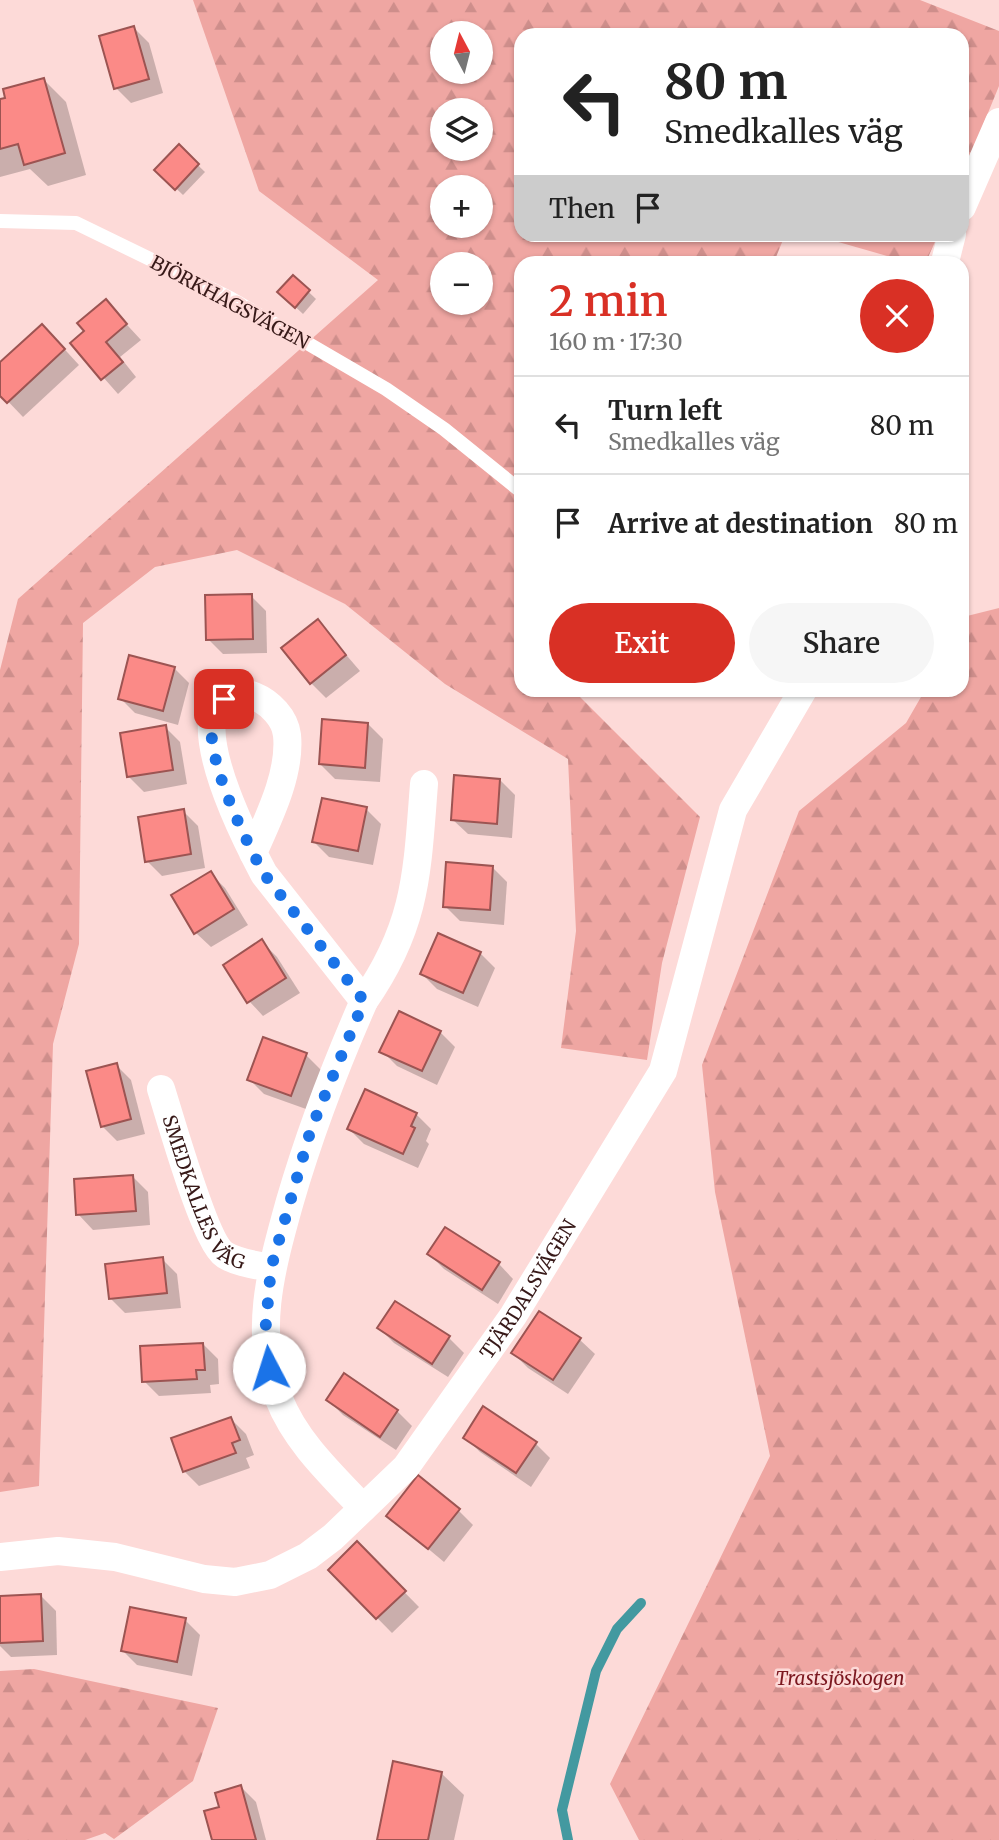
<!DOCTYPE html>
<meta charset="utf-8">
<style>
:root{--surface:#fff;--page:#f6f6f6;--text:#222;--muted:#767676;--line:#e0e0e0;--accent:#d93025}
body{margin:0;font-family:Merriweather,serif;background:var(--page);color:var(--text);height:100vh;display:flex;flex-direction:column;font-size:26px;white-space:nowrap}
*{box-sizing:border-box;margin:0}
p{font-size:23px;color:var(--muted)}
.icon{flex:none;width:38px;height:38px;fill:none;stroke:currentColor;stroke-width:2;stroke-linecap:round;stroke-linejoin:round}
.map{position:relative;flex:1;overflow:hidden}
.side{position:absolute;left:514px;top:256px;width:455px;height:441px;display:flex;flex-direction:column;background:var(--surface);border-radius:21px;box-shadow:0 2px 5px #0004}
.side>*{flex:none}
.hud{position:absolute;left:514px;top:28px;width:455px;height:214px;border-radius:21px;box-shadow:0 2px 5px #0004;background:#fff;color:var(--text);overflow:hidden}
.needle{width:46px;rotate:353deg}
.tools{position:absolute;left:430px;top:21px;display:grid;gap:14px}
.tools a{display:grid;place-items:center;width:63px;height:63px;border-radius:50%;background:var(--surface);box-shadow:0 2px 5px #0004;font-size:35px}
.pin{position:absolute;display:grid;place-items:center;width:60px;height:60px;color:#fff;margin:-30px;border-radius:14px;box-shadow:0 4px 10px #0006}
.me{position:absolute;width:77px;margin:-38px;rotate:355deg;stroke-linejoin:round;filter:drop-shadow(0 0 5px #0008)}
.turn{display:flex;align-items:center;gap:24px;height:147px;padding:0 35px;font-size:32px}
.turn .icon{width:91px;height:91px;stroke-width:2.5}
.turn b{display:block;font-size:49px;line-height:60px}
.then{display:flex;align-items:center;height:66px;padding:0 35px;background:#0003;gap:14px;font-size:26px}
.round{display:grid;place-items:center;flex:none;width:74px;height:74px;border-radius:37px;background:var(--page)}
.overview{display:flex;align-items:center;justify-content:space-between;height:119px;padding:0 35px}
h1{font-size:42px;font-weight:600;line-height:52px;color:var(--accent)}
.action{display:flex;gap:14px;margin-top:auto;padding:14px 35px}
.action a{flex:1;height:80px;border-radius:42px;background:var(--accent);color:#fff;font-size:28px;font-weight:600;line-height:80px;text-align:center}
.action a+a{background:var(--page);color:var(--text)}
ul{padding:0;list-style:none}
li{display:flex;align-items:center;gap:21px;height:98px;padding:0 35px;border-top:2px solid var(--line)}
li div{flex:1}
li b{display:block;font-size:26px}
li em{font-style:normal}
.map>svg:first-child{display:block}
</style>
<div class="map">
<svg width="999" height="1840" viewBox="0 0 999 1840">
<defs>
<pattern id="forest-firs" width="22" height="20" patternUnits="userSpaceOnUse" patternTransform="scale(1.75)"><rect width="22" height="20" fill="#efa6a2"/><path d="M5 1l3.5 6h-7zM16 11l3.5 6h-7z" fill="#ce8e8b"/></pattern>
</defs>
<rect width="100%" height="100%" fill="#fddad8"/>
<g fill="url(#forest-firs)" fill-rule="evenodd">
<path d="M193 0H920L999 31V86L963 174 962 35H522V234L785 235 774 262H522V690H573L700 817 662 963 647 1060 561 1048 576 931 568 759 445 684 345 604 237 550 155 567 83 623 79 944 53 1044 39 1486 0 1492V670L18 599 378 280 259 191ZM443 33H481V72H443ZM443 110H481V149H443ZM443 187H481V226H443ZM443 264H481V303H443Z"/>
<polygon points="814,235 938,235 926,262 908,262"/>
<polygon points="999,608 999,1840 639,1840 610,1784 770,1456 715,1192 702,1065 799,811 906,723 925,690 962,690 963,624 967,616"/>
<polygon points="34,1669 218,1708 193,1781 114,1839 105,1833 85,1840 0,1840 0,1671"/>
</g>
<g fill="#0003">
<polygon points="134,28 149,43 163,93 131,103 116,88"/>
<polygon points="44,80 66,102 86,175 48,186 30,169 0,177 0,101"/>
<polygon points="179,147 205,172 183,195 157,170"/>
<polygon points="293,277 316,299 303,314 287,299"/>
<polygon points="105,301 141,340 120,357 136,377 118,394 73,343 87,331"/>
<polygon points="57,341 79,365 23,417 0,393 0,365"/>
<polygon points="251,596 266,611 267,653 223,654 208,639"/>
<polygon points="318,622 360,671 326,698 311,683"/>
<polygon points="174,668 189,683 178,725 135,713 120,698"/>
<polygon points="368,724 383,739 380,782 335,779 320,764"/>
<polygon points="165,727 180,742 187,784 144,792 129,777"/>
<polygon points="500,780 515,795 512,838 468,834 452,819"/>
<polygon points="366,809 381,824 373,865 329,857 314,842"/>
<polygon points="183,811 198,826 205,868 162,876 147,861"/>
<polygon points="492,867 507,882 504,925 460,921 445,906"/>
<polygon points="210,873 225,888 248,925 211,947 196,933"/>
<polygon points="262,942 277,957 300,993 263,1016 249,1001"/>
<polygon points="480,953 495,968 478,1007 437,989 422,974"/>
<polygon points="440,1032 455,1047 437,1085 397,1066 382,1051"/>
<polygon points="306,1055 321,1070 306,1109 264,1094 249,1079"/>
<polygon points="116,1065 131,1080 145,1134 117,1141 102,1126"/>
<polygon points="416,1114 431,1129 426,1141 429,1144 418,1168 364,1144 349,1129"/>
<polygon points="133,1177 148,1192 150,1225 93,1230 78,1214"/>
<polygon points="429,1254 499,1264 513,1279 498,1304 444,1269"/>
<polygon points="162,1259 177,1274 181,1308 125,1313 110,1298"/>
<polygon points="379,1328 449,1338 464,1353 448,1377 394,1343"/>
<polygon points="580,1340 595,1354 568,1394 528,1368 513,1353"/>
<polygon points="203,1344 218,1359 219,1384 210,1385 211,1393 159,1396 144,1381"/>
<polygon points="344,1375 397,1411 412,1426 396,1450 343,1415 328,1400"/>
<polygon points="231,1419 246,1434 254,1455 246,1458 250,1468 199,1486 184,1471"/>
<polygon points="465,1437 535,1443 550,1458 531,1487 480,1452"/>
<polygon points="458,1510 473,1525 444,1562 388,1515"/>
<polygon points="357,1544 419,1607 392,1633 330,1570"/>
<polygon points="41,1596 56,1611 57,1655 11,1657 0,1646 0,1597"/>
<polygon points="185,1620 200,1635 192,1676 137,1665 122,1650"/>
<polygon points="441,1773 464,1795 454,1840 379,1840"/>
<polygon points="241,1787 256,1802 266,1840 213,1840 221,1809"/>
</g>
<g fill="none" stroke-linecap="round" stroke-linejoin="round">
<polyline stroke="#4399a0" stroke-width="10" points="568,1840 562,1810 596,1671 617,1629 641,1603"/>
</g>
<g fill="#fb8a87" stroke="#9c5452" stroke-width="2">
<polygon points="134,26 149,79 114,89 99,36"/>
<polygon points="44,78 65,153 24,165 18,144 0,149 0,99 5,98 3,89"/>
<polygon points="179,144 199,164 175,190 154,170"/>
<polygon points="293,275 310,290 295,308 277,292"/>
<polygon points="106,299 127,324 106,342 123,362 101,380 70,343 84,331 77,323"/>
<polygon points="42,324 65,349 7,403 0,396 0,362"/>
<polygon points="252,594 253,639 206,640 205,595"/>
<polygon points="318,619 346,655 310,684 281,648"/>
<polygon points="129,655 175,667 163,711 118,699"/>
<polygon points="322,719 368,723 365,768 319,764"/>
<polygon points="166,725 173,770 127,777 120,733"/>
<polygon points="454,775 500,779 497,824 451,820"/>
<polygon points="322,798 367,807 358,851 312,842"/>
<polygon points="184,809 191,854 145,862 138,817"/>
<polygon points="446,862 493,866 490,910 443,907"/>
<polygon points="211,871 234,909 194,934 171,895"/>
<polygon points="438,933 481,952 463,993 420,974"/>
<polygon points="262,939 286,978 247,1003 223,965"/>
<polygon points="399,1011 441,1031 422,1071 379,1052"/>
<polygon points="263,1037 307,1053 291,1096 247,1080"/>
<polygon points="117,1063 131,1119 101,1127 86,1071"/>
<polygon points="365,1089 417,1113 411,1126 415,1128 403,1154 347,1129"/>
<polygon points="133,1175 136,1211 76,1215 74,1179"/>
<polygon points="445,1227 500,1262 482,1290 427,1254"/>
<polygon points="163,1257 167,1293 109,1299 105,1264"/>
<polygon points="395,1301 450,1336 432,1364 377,1328"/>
<polygon points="539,1311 581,1338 553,1380 511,1353"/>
<polygon points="203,1343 205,1370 196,1370 197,1379 142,1382 140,1346"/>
<polygon points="344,1373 398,1410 380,1437 326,1400"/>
<polygon points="483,1406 537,1442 516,1473 463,1438"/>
<polygon points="231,1417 240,1440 232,1443 236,1453 183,1472 171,1438"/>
<polygon points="418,1475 460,1509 428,1549 386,1516"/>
<polygon points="357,1541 406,1591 376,1619 328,1570"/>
<polygon points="41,1594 43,1641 0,1643 0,1596"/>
<polygon points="130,1607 186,1618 177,1662 121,1651"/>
<polygon points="393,1761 442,1772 428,1840 377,1840"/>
<polygon points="241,1785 256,1840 212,1840 204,1811 219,1807 215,1793"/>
</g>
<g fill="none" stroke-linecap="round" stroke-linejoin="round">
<polyline stroke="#fff" stroke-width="14" points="0,221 76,223 230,298 386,389 444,429 522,492"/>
<g stroke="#fff" stroke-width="28">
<polyline points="962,207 999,122"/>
<polyline points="945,262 952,234"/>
<path d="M253 853C268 819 291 774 287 735 283 701 227 673 214 711 201 751 245 838 264 874L364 1001C335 1067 310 1132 290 1201 272 1266 252 1333 279 1399 296 1442 332 1475 363 1508"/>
<path d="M364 1001C417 925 417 873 424 784"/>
<path id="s1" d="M161 1089C170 1117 205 1243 225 1255 238 1263 256 1265 271 1268"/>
<path id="s2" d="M0 1557 58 1551 115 1557 204 1579 235 1582 270 1575 308 1556 333 1537 406 1467 513 1316 663 1071 733 810 803 690"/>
</g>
</g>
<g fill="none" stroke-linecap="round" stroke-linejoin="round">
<path stroke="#1a73e8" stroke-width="12" stroke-dasharray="0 21.6" d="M224 699C221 703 216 707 214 711 200 750 245 839 264 874L364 1001 311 1129 271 1268 265 1334 269 1368"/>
</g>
<g text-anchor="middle" stroke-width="5" stroke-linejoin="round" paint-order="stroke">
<g font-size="19" fill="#371918" stroke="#fddad8">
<text transform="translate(230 302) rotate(28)" y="7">BJÖRKHAGSVÄGEN</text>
<text dy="7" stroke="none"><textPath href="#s1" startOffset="114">SMEDKALLES VÄG</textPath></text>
<text dy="7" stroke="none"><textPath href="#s2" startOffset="665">TJÄRDALSVÄGEN</textPath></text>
</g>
<g font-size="19" font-style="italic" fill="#7c1820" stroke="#fddad8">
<text x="840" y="1685">Trastsjöskogen</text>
</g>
</g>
</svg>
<div class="tools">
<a><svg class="needle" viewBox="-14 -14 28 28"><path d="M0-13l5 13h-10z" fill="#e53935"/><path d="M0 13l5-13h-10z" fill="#767676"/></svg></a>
<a><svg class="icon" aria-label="layers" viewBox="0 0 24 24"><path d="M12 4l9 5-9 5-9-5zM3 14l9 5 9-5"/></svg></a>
<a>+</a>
<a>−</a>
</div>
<div class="pin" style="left:224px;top:699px;background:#d93025"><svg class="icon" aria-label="arrive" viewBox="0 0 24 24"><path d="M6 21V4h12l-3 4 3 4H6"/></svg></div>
<svg class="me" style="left:269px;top:1368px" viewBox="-20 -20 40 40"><circle r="19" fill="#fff"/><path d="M0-13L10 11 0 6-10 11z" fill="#1a73e8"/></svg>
<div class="hud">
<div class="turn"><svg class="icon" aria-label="left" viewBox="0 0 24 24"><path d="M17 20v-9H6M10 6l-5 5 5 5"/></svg><div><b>80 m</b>Smedkalles väg</div></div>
<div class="then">Then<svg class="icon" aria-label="arrive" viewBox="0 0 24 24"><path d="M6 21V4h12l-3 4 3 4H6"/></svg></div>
</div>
<section class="side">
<div class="overview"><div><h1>2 min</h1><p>160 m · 17:30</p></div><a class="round" style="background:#d93025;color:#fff"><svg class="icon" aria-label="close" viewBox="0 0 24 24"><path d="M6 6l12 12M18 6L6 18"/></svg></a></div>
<ul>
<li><svg class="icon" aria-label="left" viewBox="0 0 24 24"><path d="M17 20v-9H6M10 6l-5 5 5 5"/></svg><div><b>Turn left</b><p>Smedkalles väg</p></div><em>80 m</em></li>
<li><svg class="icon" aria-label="arrive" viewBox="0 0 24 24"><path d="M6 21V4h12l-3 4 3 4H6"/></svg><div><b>Arrive at destination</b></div><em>80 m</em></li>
</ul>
<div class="action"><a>Exit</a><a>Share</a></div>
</section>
</div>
